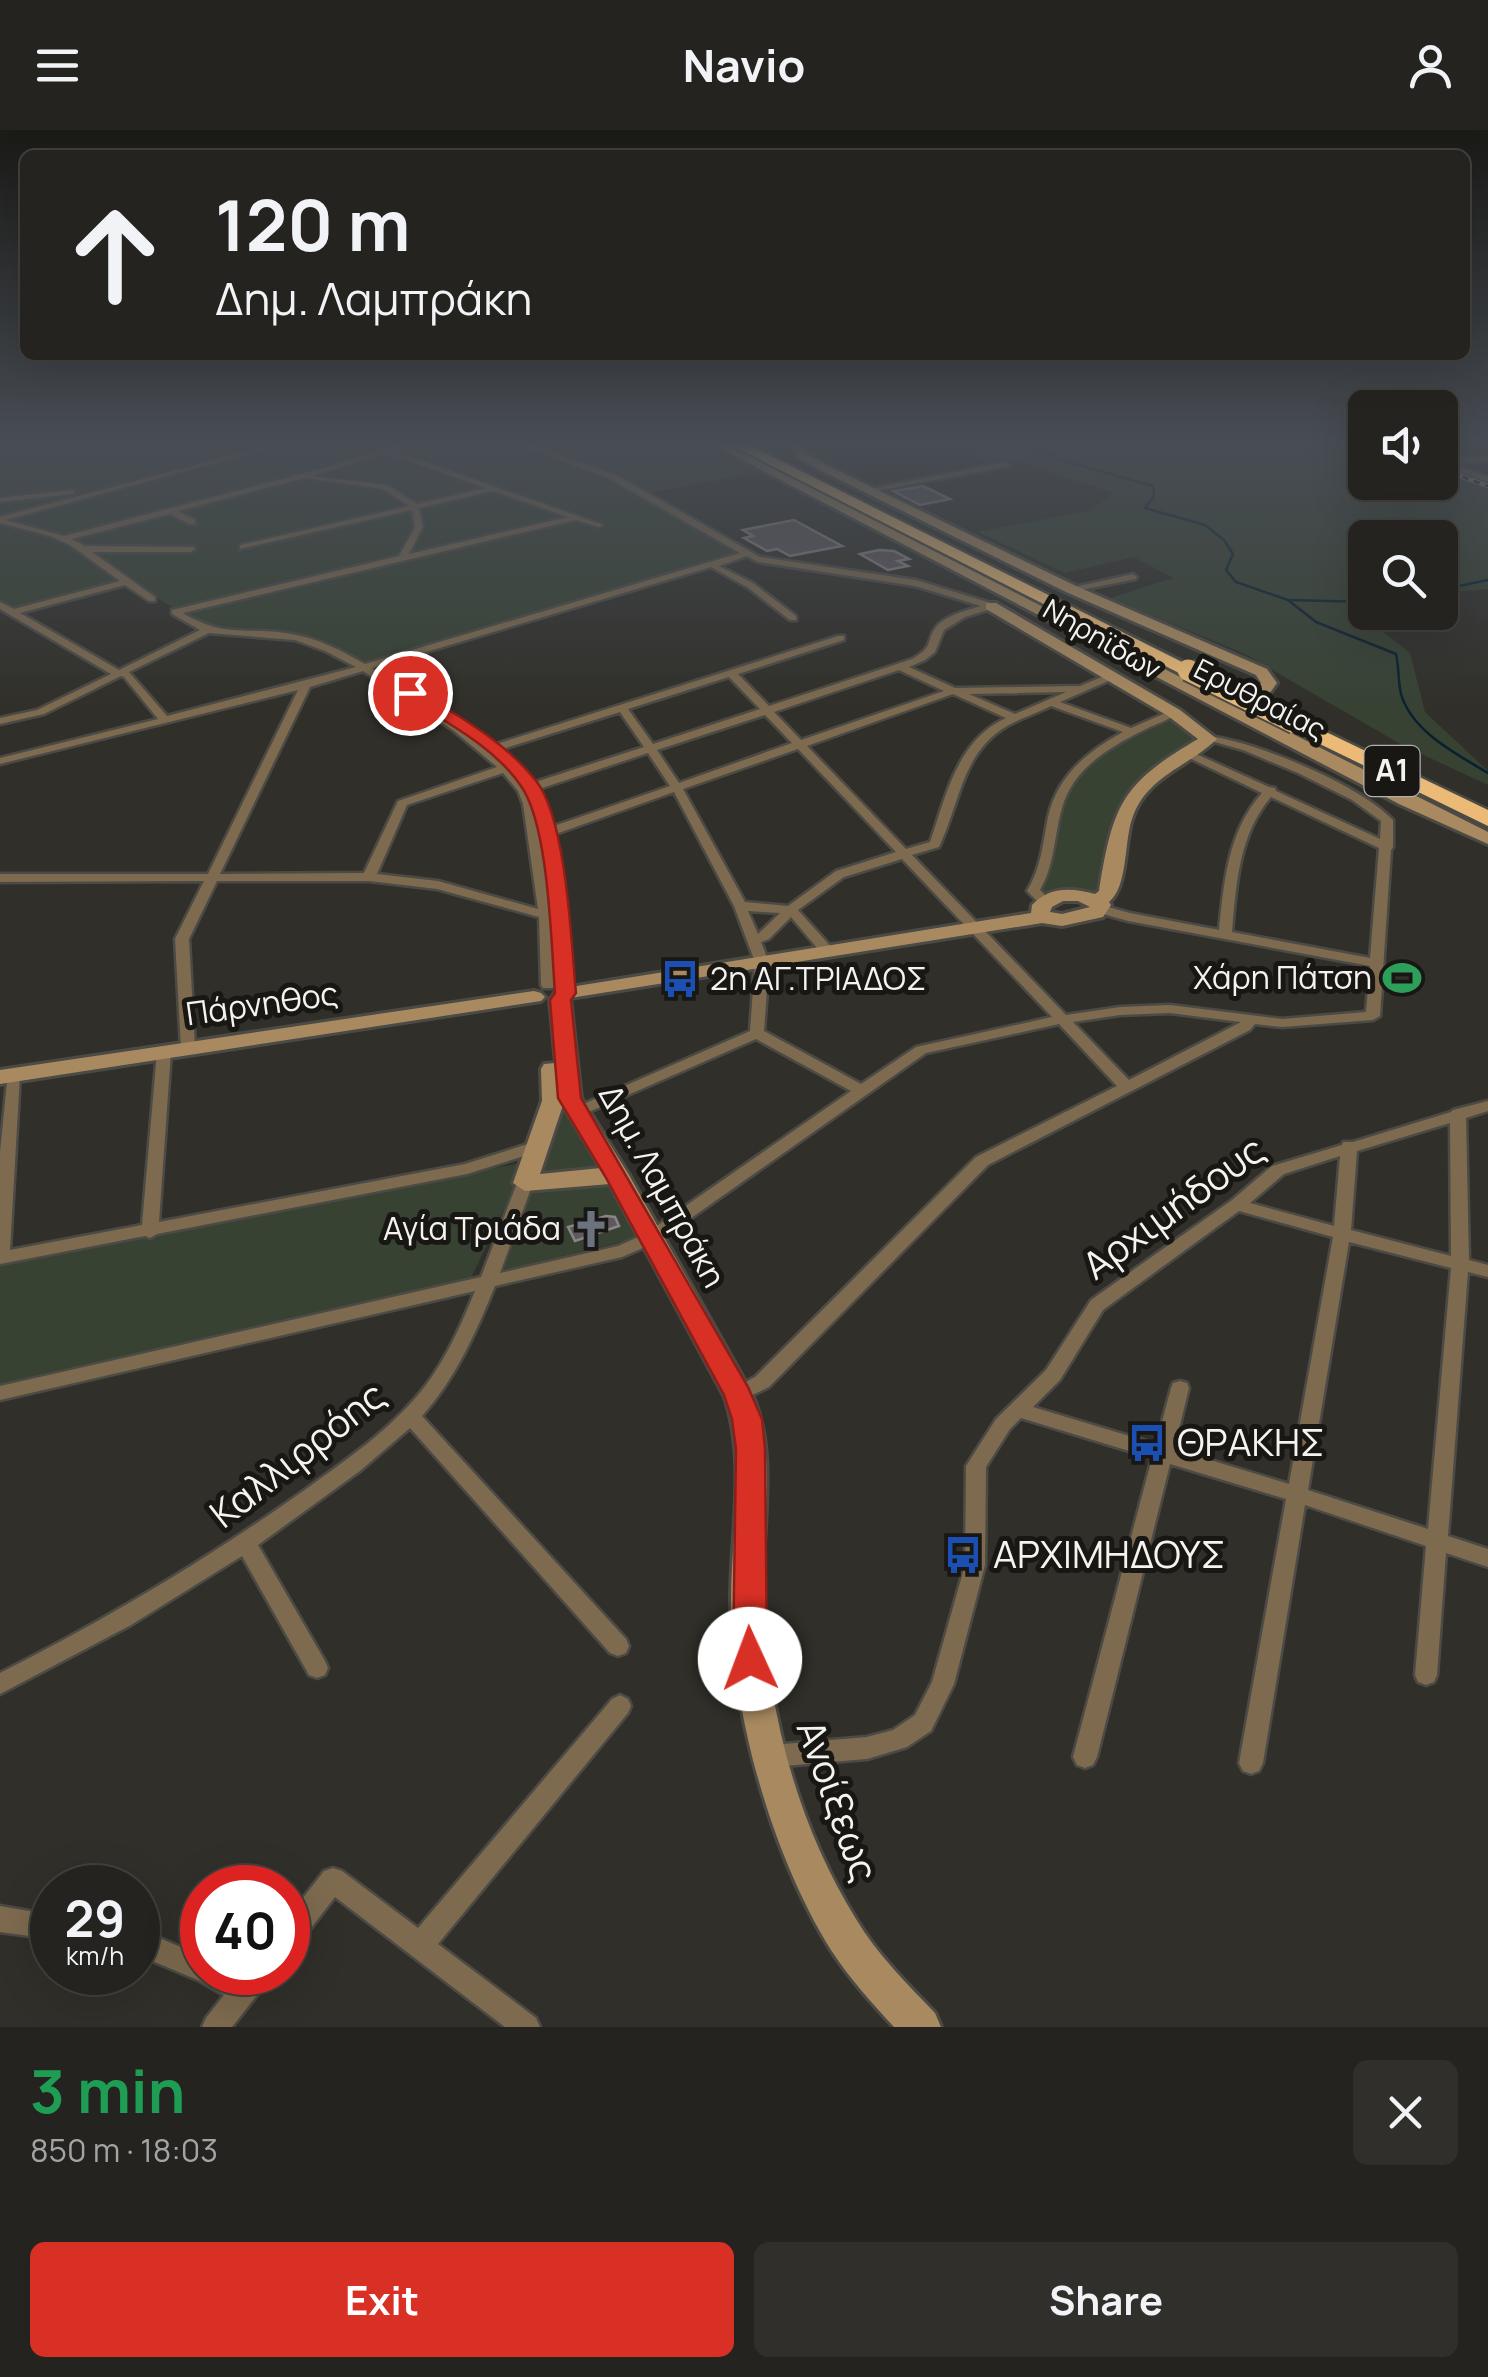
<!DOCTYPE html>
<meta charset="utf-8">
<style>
:root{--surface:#24231f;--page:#302f2c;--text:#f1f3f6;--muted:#a3a4a4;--line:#41403d;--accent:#d93025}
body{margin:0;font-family:Manrope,sans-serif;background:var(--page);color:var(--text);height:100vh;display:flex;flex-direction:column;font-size:38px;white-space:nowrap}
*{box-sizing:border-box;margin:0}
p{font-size:32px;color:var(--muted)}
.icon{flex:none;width:55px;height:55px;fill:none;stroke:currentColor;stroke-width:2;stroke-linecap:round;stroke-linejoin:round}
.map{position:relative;height:1897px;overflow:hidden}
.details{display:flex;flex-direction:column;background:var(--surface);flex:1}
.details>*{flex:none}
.banner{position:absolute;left:20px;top:20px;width:1450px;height:210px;border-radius:15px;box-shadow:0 10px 40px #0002,0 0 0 2px var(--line);background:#24231f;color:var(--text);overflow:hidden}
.tools{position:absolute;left:1348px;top:260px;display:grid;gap:20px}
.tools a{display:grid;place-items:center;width:110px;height:110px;border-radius:15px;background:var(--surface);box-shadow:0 10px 40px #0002,0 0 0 2px var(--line);font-size:50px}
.speed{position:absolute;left:30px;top:1735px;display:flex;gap:20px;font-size:50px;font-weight:700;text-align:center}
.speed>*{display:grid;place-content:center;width:130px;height:130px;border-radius:50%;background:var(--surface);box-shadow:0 10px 40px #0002,0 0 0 2px var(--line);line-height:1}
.speed small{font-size:25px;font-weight:400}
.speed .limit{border:15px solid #d22;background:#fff;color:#111}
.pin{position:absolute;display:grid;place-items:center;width:85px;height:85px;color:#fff;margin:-42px;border:5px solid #fff;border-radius:50%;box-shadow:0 2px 10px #0007}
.me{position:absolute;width:110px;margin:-55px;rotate:358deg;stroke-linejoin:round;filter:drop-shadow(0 0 8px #0008)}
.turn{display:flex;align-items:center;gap:35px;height:210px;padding:0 30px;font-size:45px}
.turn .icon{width:130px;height:130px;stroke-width:2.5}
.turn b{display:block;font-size:70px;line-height:85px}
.round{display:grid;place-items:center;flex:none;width:105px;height:105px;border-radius:15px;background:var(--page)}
.overview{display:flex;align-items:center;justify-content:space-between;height:170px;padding:0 30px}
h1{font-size:60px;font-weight:700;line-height:75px;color:#1e9e55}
.cta{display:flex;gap:20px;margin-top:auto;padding:20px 30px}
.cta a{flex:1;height:115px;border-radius:15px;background:var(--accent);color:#fff;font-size:40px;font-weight:700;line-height:115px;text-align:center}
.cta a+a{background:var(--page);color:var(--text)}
header{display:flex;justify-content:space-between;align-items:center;height:130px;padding:0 30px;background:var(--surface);font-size:45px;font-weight:700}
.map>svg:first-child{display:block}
</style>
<header><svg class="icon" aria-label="menu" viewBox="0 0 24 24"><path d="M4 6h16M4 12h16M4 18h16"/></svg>Navio<svg class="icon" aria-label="person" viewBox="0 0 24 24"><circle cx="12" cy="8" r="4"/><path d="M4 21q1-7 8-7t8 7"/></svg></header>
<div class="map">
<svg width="1488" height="1897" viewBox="0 0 1488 1897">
<rect width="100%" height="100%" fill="#302f29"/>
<g fill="#374233">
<polygon points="0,315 716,315 766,341 642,364 743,421 368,532 313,508 279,501 208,498 126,450 17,479 0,471"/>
<polygon points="748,315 1488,678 1488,681 795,340"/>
<polygon points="954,315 1358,315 1365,318 1365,352 1440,352 1440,342 1488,359 1488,459 1440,463 1440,408 1365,408 1365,482 1385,483 1377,497 1410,523 1425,582 1488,641 1488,655 1402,615 1245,524 1110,468 1173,448 1134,427 1065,443 978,402 1091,380 1114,363 1015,330 977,327"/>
<path d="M1172 590 1202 608C1120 656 1116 669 1098 762L1047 767 1040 761C1053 737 1052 711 1059 686 1072 634 1127 610 1172 590Z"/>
<polygon points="564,976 606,1041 533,1047"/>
<polygon points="521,1033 516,1054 470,1150 0,1257 0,1133"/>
<polygon points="610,1056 638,1108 504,1140 533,1060"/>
</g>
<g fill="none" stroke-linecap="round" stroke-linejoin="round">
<g stroke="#092030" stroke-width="2.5">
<path d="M1027 315 1058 329 1153 356 1154 366 1145 378 1205 395 1224 410 1233 424 1226 440 1236 452 1288 470 1316 492 1396 524C1399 537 1398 551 1401 564 1412 602 1457 624 1488 643"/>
<polyline points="1440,460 1488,450"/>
<polyline points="1290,470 1365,472"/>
</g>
</g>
<g fill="#5f595d" stroke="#8b8589" stroke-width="2.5">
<polygon points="923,356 950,369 920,375 893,361"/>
<polygon points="794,390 842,416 790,426 777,419 767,421 744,408 753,406 743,400"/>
<polygon points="879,420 894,421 909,429 898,431 908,436 888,440 860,424"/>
<polygon points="606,1086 615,1087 619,1096 575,1111 568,1097"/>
</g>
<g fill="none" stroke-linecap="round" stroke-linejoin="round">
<g stroke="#4b4a45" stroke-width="5">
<g id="street">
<path d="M270 315H282L6 390 64 406 331 336 399 315H410L394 321 603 395 599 397 576 390 183 483C225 509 247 496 291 504 318 508 342 521 365 534L740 423 610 349 521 315H532L616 345 760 427 916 450 994 474V478L965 487 944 500 935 522 925 530 909 537 955 558 1080 556 1109 544 1113 545V549L1060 572 1131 598 1170 581 1179 583C1169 590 1156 594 1144 600 1110 617 1073 638 1062 678 1054 706 1055 734 1040 760L1051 771 1050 774H1040L1027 761C1041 738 1043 713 1048 687 1057 646 1088 621 1123 602L1051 576C1037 583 1021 588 1007 596 962 622 960 673 939 717L912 725 1066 885 1120 877 1170 875 1282 889 1366 882 1370 836 1128 791 1096 782 1095 779 1101 775 1130 783 1219 800C1224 751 1228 701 1262 663L1181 624V620L1185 619 1269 657 1275 658 1276 661 1380 709 1381 691 1352 670 1298 643 1243 620 1204 609 1209 606C1259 613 1358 654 1393 690V717L1391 720 1380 886 1373 890 1282 897 1255 894 1250 900 988 1035 769 1257 738 1272 731 1270 729 1265 731 1260 755 1247 976 1027 1117 956 1059 894 926 923 657 1112 622 1127 495 1156C476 1202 456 1248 422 1286L626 1509 629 1516 626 1523 618 1526 610 1523 410 1298 360 1341 258 1415 325 1531 328 1538 325 1545 317 1548 309 1545 242 1426 131 1495 0 1564V1543C107 1489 209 1428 306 1359 349 1328 394 1297 426 1255 447 1227 462 1193 475 1161L0 1270V1256L481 1147 517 1053 525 1048 533 1053 500 1143 618 1116 645 1104 851 961 756 909 582 985 577 987 569 982 572 979 750 901 755 832 734 776 674 662 553 705 565 782 570 859 563 863 556 859 555 846 553 858H543L541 855 539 787 437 759 369 751H217L189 809 195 918 188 922 181 918 175 809 204 751 0 752V744H208L298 560 0 634V628L158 589 124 547 121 546 44 584 0 594V588L37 580 111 544 0 479V472L14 479 120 451 70 415 50 406 0 393V387ZM387 323 485 358 417 374 388 355 312 346ZM305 348 383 359 409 376 240 415V419L412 380 415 397 399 426 172 480V484L200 500 119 540 20 483 125 455 149 471H155V467L92 422H191L195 419 194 417 85 416 72 409 170 384 189 394H195V390L178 381ZM493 361 568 387 409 424 423 397 419 378ZM747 426 758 432 915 456 981 476C968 480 946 485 936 497 925 512 935 516 912 529L769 576 738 544 844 510V506H838L487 617 427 573 372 538 711 437 747 457 790 490H796V486L753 453 719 436ZM209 503 295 510 325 521 356 537 167 586 129 542ZM899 540 944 561 801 610 774 582ZM363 541 453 600 497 637 398 671 364 743 220 744 310 557ZM729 547 760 579 653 614 628 579ZM1066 562 1015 584 969 564ZM953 564 1006 588C957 610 946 666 930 712L906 719 807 616ZM620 582 644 617 526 655 513 640 516 637 514 635 507 634 493 622ZM765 585 792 613 679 653 657 620ZM798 619 896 722 836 741 788 776 745 772 683 659ZM648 623 670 656 551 697 540 663 536 660ZM503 643 518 661 523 674 538 779 438 751 377 744 407 675ZM1271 667 1379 718 1370 828 1232 802C1236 755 1239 704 1271 667ZM902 729 1052 887 916 917 861 954 764 901 769 832 761 812 769 809 791 787 823 825H833L835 822 833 819 798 780 844 747ZM748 781 780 783 758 804ZM1170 883 1241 892 1129 950 1073 892 1120 885Z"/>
<polygon points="1488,327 1488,331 1449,333 1488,347 1488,352 1440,335 1442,329"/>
<polygon points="1006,332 1009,336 870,362 866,360"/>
<polygon points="71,360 74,360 74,364 0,372 0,368"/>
<polygon points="1133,444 1137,447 1136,449 1071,462 1066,459"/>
<polygon points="164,918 171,922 159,1092 465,1034 537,1011 545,1016 543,1020 467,1044 157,1104 150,1108 145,1106 0,1134 0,1022 8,942 18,942 20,945 10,1120 142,1095 157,922"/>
<path d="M1488 971V981L1466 988 1469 1130 1488 1135V1147L1468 1142 1448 1406 1488 1419V1437L1446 1423 1437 1545 1434 1552 1426 1555 1418 1552 1415 1545 1426 1416 1305 1375 1263 1633 1259 1641 1251 1644 1243 1641 1239 1633 1286 1369 1170 1334 1097 1627 1093 1635 1085 1638 1077 1635 1073 1627 1152 1328 1021 1288 1010 1299 986 1337 985 1435 954 1554 931 1601 907 1617 867 1629 772 1637 764 1634 760 1626 764 1618 772 1615 867 1607 893 1600 915 1585 932 1552 965 1435 966 1336 996 1289 1046 1240 1091 1170 1232 1070 1272 1036 1342 1015 1343 1012H1353L1451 982 1453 980ZM1450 993 1451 1126 1351 1100 1357 1021ZM1340 1026 1334 1096 1250 1073 1284 1044ZM1239 1081 1333 1107 1289 1354 1174 1319 1189 1258 1187 1253 1180 1251 1173 1253 1171 1258 1156 1314 1033 1277 1060 1250 1103 1180ZM1349 1112 1451 1138 1428 1399 1308 1360Z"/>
<polygon points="620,1565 628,1569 631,1576 628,1583 438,1814 536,1888 540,1897 505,1897 335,1767 297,1816 288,1820 288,1787 324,1741 333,1738 342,1741 418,1798 612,1569"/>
<polygon points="0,1776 52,1785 52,1809 0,1802"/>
<polygon points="138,1799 202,1826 202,1842 235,1842 240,1845 242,1842 272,1842 268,1851 232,1897 202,1897 206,1888 224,1865 200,1851 138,1825"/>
</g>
</g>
<g stroke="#4b4a45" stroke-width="6">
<g id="secondary">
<polygon points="714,315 727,315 1233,574 1256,561 1261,553 1256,545 1066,462 820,340 797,327 793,315 803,315 806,323 828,336 1076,456 1267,539 1277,553 1267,567 1245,580 1488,702 1488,714 1399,674"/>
<path d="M986 473H996L1180 580 1217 609C1188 637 1146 646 1132 689 1124 712 1128 757 1109 772L1111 775 1103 787 1062 796 1042 793 570 868 581 968 629 1045 748 1257C779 1314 762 1391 763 1454 764 1569 795 1691 856 1789 877 1824 907 1854 935 1883L941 1897H894C872 1873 849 1848 831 1820 772 1726 731 1581 731 1470 731 1404 747 1328 724 1265L610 1054 525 1061 513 1053 542 971 541 939 544 934 556 933 550 870 558 859 1031 783 1032 775C1050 756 1072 758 1095 764L1099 761C1113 675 1121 654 1198 609L1168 586 986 479ZM1063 771H1078L1090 777 1062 784 1050 782 1052 777ZM563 975 601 1038 540 1044Z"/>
<polygon points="534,861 541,863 545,867 541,871 0,954 0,940"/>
</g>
</g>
<g stroke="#4b4a45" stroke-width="5">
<g id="highway">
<polygon points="731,315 749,315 1198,540 1188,546 1181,544"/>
<polygon points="1295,587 1488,680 1488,696 1287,598 1284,593"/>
</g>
</g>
<use href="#street" fill="#7d6a4f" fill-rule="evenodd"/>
<use href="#secondary" fill="#a98a60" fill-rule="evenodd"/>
<use href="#highway" fill="#eaba76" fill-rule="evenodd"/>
<g stroke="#9b9a95" stroke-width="5">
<polyline id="rail" points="1440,339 1488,356"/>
</g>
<use href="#rail" stroke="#181714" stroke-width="2.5" stroke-dasharray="6" stroke-linecap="butt"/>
<g stroke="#4b4a45" stroke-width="25" stroke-linecap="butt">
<polyline id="highway-bridge" points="1188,540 1295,593"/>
</g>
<use href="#highway-bridge" stroke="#eaba76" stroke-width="21"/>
</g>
<linearGradient id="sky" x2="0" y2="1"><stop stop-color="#1a1a17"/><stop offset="0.54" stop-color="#484d54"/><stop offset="1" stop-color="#484d54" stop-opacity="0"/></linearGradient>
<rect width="1488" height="580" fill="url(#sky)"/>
<path fill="#d93025" stroke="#8d1f18" stroke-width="2.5" d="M404 559H415C458 586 506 612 537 652 567 693 571 811 576 863L571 870 581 968 748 1257 762 1289 765 1319 767 1529 762 1540 750 1544 738 1540 733 1529 736 1319 732 1289 724 1265 605 1046 558 968 550 870 555 863C551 812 549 696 521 656 494 616 444 591 404 566Z"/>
<defs>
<g id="stadium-bare" transform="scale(3)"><path d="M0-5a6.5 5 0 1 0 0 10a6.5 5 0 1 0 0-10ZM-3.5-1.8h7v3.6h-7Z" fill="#2e9e5b" stroke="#181714" stroke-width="2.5" paint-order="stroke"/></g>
<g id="bus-bare" transform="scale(3)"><path d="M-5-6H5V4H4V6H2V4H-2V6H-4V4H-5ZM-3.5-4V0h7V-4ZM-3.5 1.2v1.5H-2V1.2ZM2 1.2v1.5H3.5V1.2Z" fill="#1a4fb4" stroke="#181714" stroke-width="2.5" paint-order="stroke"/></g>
<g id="church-bare" transform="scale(3)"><path d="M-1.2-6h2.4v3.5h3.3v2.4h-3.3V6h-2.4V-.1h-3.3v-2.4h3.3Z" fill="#6b7280" stroke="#181714" stroke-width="2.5" paint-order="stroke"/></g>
</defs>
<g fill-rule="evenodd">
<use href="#stadium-bare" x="1402" y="848"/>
<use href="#bus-bare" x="680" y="849"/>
<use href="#church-bare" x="591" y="1099"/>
<use href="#bus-bare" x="1147" y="1313"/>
<use href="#bus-bare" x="963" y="1425"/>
</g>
<g text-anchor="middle" stroke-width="10" stroke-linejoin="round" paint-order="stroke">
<g font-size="28" fill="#f4f3ef" stroke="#181714">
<text transform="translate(1102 509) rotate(30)" y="10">Νηρηϊδων</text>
<text transform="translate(1260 569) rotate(27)" y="10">Ερυθραίας</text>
</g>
<rect fill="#181714" stroke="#b2b1ad" stroke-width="2.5" x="1364.5" y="616" width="55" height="50" rx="8"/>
<g font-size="30" font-weight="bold" fill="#f4f3ef">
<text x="1392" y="651">Α1</text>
</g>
<g font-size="32" fill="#f4f3ef" stroke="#181714" text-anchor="end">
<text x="1372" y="859">Χάρη Πάτση</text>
<text x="710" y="860" text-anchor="start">2η ΑΓ.ΤΡΙΑΔΟΣ</text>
<text x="561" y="1110">Αγία Τριάδα</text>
</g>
<g font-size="32" fill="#f4f3ef" stroke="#181714">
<text transform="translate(262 874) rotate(-8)" y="11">Πάρνηθος</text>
<text transform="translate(662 1056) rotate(61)" y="11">Δημ. Λαμπράκη</text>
</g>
<g font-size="38" fill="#f4f3ef" stroke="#181714">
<text transform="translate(1174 1078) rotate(-36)" y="13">Αρχιμήδους</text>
<text transform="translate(298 1325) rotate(-38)" y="13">Καλλιρρόης</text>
<text transform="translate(837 1671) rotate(70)" y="13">Ανοίξεως</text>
</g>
<g font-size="38" fill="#f4f3ef" stroke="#181714" text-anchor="start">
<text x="1177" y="1326">ΘΡΑΚΗΣ</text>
<text x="993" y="1438">ΑΡΧΙΜΗΔΟΥΣ</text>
</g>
</g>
</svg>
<div class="tools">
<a><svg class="icon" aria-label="sound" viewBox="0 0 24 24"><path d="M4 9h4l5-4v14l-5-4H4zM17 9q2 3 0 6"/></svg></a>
<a><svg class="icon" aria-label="search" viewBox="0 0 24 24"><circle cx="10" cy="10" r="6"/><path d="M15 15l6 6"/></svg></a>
</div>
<div class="speed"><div>29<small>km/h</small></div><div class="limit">40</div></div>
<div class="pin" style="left:410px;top:563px;background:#d93025"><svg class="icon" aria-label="arrive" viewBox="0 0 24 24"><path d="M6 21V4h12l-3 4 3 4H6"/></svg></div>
<svg class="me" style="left:750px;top:1529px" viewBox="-20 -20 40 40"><circle r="19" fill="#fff"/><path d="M0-13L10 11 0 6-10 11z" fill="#d93025"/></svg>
<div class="banner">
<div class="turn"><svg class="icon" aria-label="ahead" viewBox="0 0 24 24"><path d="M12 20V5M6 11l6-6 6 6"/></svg><div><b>120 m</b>Δημ. Λαμπράκη</div></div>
</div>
</div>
<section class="details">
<div class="overview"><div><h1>3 min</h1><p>850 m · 18:03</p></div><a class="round"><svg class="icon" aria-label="close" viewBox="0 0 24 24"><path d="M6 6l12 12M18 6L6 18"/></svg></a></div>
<div class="cta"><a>Exit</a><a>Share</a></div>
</section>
